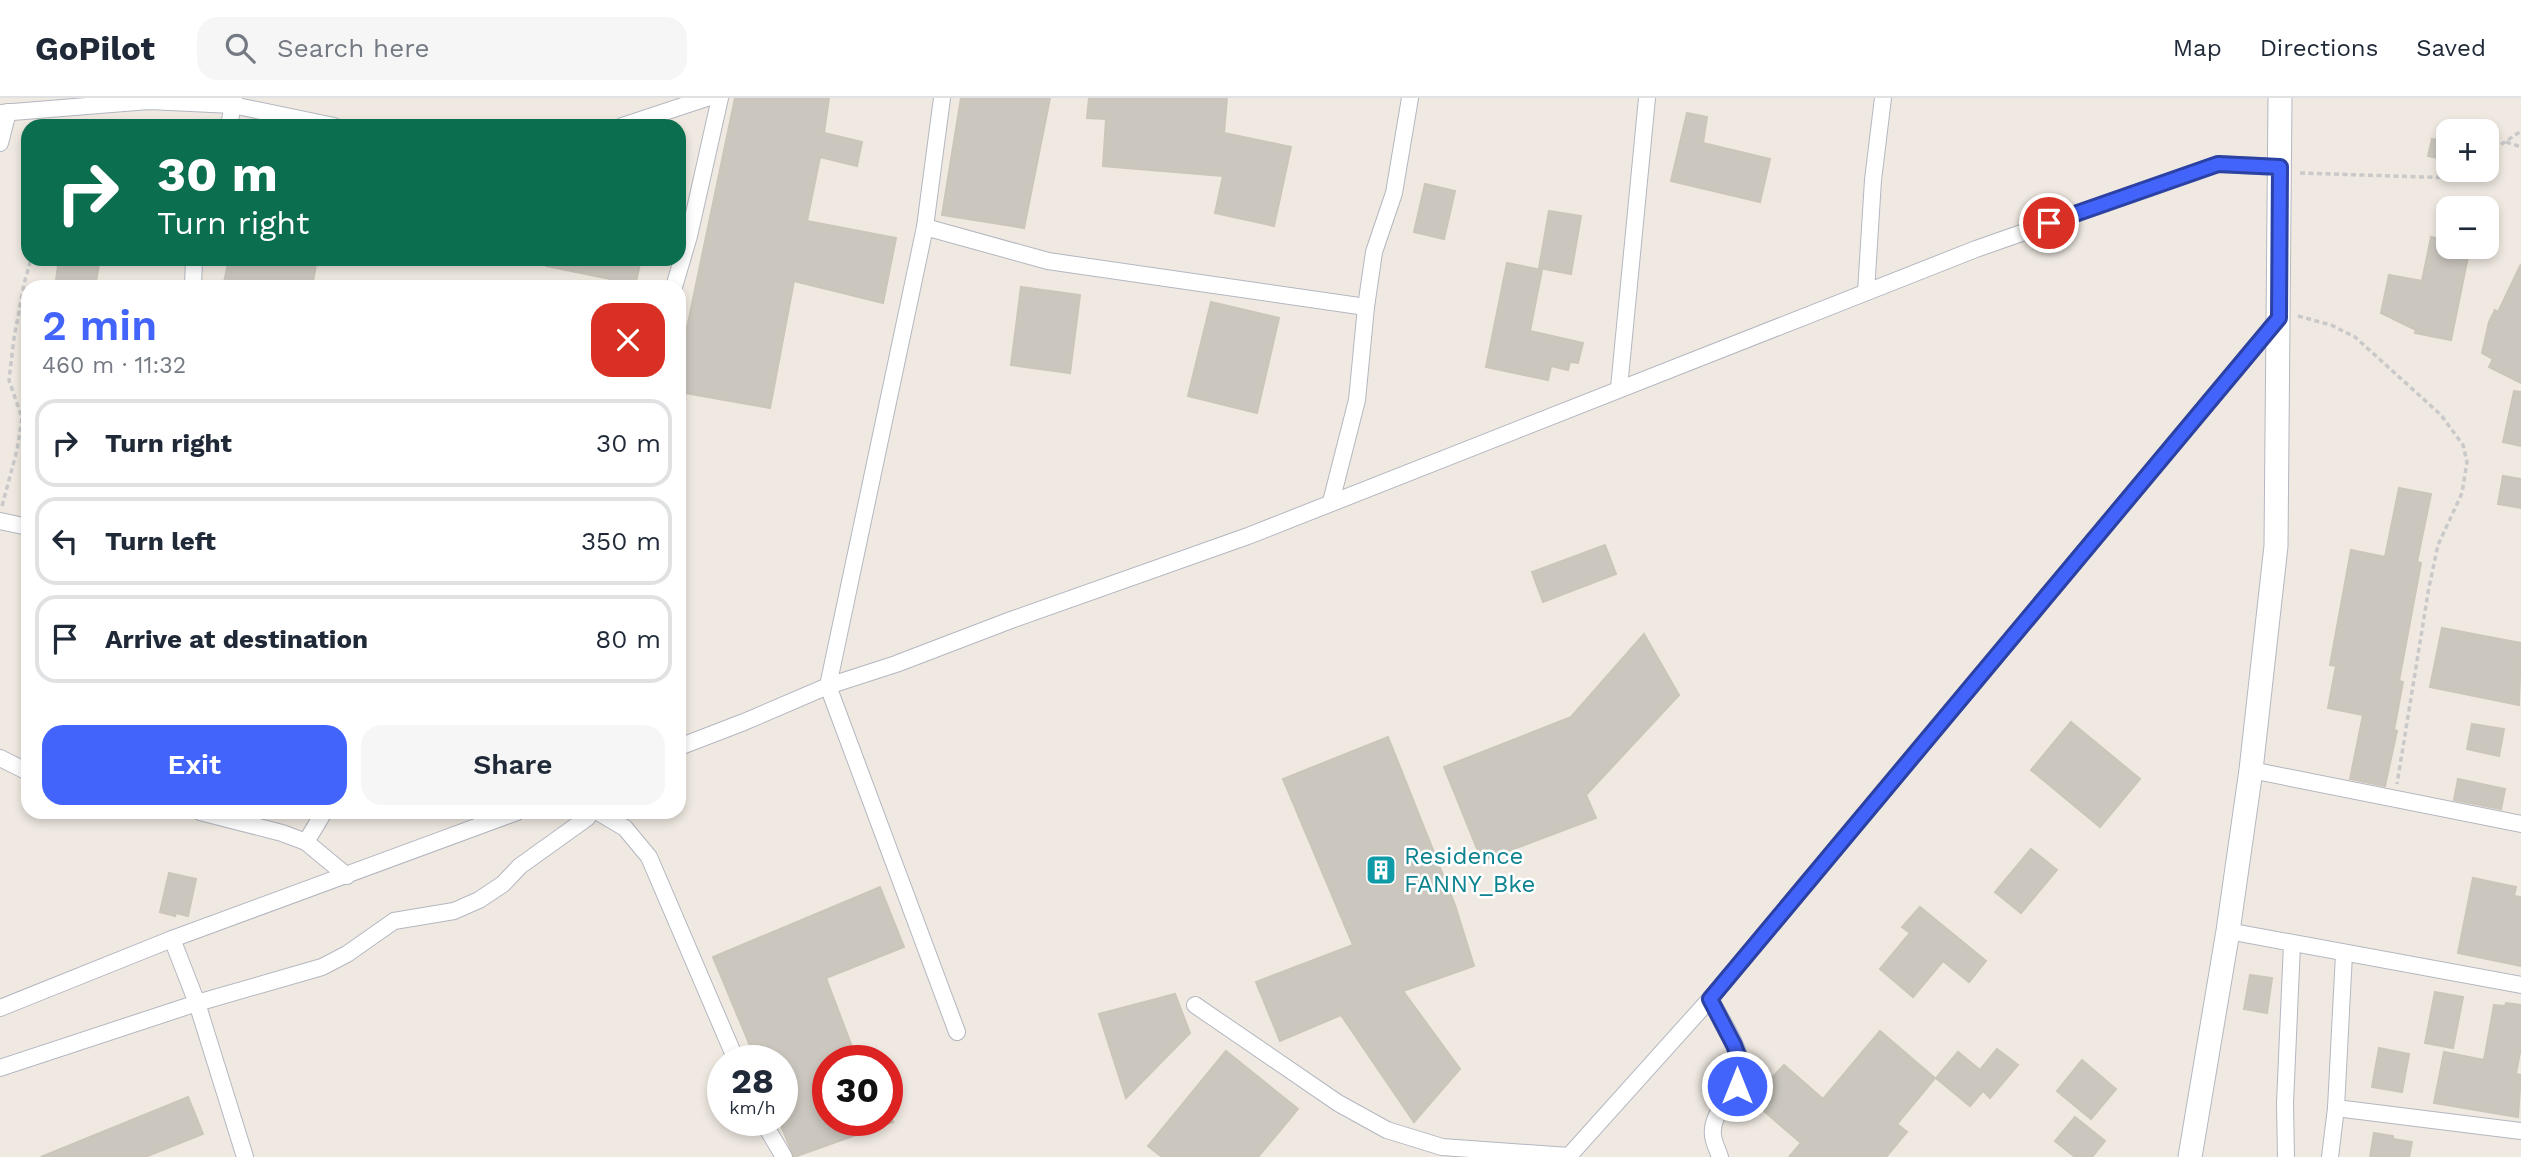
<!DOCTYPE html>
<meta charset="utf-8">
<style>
:root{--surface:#fff;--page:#f6f6f7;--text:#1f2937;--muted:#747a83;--line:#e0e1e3;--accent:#4264fb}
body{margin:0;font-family:"Work Sans",sans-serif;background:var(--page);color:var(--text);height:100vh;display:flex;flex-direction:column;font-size:26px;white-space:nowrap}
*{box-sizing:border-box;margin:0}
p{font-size:23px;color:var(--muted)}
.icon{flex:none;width:38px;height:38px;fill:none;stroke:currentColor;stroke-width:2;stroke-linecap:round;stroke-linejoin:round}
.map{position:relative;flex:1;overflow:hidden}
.side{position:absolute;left:21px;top:182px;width:665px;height:539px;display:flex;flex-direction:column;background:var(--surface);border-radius:21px;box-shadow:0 4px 10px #0003}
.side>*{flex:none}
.top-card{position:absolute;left:21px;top:21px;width:665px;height:147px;border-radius:21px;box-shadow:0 4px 10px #0003;background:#0b6e4f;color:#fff;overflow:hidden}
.buttons{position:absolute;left:2436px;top:21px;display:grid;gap:14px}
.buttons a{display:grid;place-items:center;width:63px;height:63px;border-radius:14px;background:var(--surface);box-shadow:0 4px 10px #0003;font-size:35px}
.speed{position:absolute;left:707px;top:947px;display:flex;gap:14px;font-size:35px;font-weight:700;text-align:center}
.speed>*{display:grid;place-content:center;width:91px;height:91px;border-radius:50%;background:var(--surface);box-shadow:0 4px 10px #0003;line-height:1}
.speed small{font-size:18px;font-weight:400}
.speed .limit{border:10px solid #d22;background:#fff;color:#111}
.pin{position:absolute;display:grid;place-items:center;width:60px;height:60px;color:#fff;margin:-30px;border:4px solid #fff;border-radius:50%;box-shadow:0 2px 7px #0007}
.me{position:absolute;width:77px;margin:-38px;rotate:0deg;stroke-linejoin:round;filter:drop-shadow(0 0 5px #0008)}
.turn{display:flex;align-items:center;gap:24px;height:147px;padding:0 21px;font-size:32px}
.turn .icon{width:91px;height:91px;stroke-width:2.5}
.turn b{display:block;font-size:49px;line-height:60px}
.round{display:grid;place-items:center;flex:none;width:74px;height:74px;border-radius:21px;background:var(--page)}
.summary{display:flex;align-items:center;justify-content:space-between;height:119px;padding:0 21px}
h1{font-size:42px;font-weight:600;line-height:52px;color:var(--accent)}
.button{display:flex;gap:14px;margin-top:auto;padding:14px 21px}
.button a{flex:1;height:80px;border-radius:21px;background:var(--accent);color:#fff;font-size:28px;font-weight:600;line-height:80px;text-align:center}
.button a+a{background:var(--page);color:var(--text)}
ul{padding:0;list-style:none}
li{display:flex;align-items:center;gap:21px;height:88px;margin:0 14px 10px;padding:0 7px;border:4px solid var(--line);border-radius:21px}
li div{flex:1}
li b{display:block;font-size:26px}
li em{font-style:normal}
header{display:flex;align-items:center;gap:42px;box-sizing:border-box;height:98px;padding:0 35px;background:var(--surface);border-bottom:2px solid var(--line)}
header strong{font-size:33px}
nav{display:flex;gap:38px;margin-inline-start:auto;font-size:24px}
.search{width:490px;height:63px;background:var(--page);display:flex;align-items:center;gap:18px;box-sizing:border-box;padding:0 24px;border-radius:21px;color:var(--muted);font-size:26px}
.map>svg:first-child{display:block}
</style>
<header>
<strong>GoPilot</strong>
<div class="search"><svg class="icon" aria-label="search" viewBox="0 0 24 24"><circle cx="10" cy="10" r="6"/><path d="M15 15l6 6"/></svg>Search here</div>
<nav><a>Map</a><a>Directions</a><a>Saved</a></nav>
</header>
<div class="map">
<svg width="2521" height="1059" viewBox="0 0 2521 1059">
<rect width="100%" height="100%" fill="#efe9e1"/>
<g fill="#cbc7bf" stroke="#cbc5ba" stroke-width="2">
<polygon points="735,0 829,0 824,35 862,44 857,68 820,59 807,123 896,140 883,205 794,183 770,310 679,294 679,268"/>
<polygon points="961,0 1050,0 1024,130 942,117"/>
<polygon points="1089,0 1227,0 1224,35 1291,49 1274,128 1215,115 1223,78 1103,68 1106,21 1087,20"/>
<polygon points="1687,15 1707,19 1703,45 1770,61 1760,104 1671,83"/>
<polygon points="2432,41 2448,44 2448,62 2428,58"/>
<polygon points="1425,86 1455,93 1444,141 1414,134"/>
<polygon points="1549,113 1581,118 1571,176 1539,170"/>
<polygon points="2431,139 2448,143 2448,149 2470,149 2451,242 2415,235 2416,232 2381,215 2389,177 2422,183"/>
<polygon points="59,161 100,161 95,189 55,189"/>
<polygon points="229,161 317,161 312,189 223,189"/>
<polygon points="546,161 641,161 635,189 613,189 615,182 546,168"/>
<polygon points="1507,165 1542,172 1530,233 1583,245 1578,265 1570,264 1568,272 1551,268 1548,282 1486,269"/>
<polygon points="2521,166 2521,285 2489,269 2493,261 2482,255 2489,224 2495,212 2498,214"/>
<polygon points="1021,189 1080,197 1070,275 1011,267"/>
<polygon points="1211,204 1279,220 1257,315 1188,298"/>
<polygon points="2514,293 2521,294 2521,348 2503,344"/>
<polygon points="2503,378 2521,381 2521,410 2498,406"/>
<polygon points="2399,390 2431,396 2417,464 2421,465 2399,583 2403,584 2394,632 2397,633 2385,688 2350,681 2363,617 2328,610 2336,568 2330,567 2351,452 2385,459"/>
<polygon points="1605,447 1616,476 1543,504 1532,474"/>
<polygon points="2442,530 2521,545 2519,607 2430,589"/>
<polygon points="1644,536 1679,597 1586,697 1596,720 1482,763 1444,669 1571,619"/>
<polygon points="2071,624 2140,681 2100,729 2031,672"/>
<polygon points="2472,626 2504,631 2499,658 2467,651"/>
<polygon points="1388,639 1455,807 1474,868 1403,893 1460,971 1414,1024 1341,917 1280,943 1256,884 1353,847 1283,681"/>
<polygon points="2458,681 2505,691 2501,711 2454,702"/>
<polygon points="2031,751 2057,772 2021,815 1995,794"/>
<polygon points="169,775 196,781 188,818 176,815 175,818 160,814"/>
<polygon points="2473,780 2516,789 2514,798 2521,799 2521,868 2458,855"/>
<polygon points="880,789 904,849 826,880 857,962 828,962 828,1022 892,1022 893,1024 794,1059 782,1030 782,962 756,962 713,859"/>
<polygon points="1920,809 1986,863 1969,884 1943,863 1913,899 1880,871 1910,835 1902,829"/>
<polygon points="2250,877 2272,880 2267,915 2244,911"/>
<polygon points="2435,894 2463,899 2453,950 2425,945"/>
<polygon points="1175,896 1190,935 1126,1000 1099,916"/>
<polygon points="2506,905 2521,907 2521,949 2516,976 2521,977 2518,1019 2434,1005 2444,954 2484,962 2494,907 2505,908"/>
<polygon points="1880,933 1935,980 1897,1026 1907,1034 1886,1059 1789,1059 1801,1045 1751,1002 1784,967 1823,1001"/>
<polygon points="2379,950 2409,956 2402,994 2372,989"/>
<polygon points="1997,951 2018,967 1990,1000 1983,993 1970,1008 1936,980 1958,954 1980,972"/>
<polygon points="1226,953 1298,1011 1258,1059 1162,1059 1148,1048"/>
<polygon points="2082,962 2116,991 2091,1021 2057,993"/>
<polygon points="188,999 203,1036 145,1059 41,1059"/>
<polygon points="2075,1019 2105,1043 2092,1059 2075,1059 2055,1043"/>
<polygon points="2374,1035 2393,1038 2393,1041 2412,1044 2409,1059 2370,1059"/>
</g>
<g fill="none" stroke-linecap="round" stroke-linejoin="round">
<g stroke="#b4b7c1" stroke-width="18">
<g id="street">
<polyline points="942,0 925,129 828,588 957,934"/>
<polyline points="0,15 149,3 232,7 334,28"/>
<polyline points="229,28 234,0"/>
<polyline points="622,28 707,0"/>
<polyline points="0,45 8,14"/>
<polyline points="925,129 1048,163 1366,209"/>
<polyline points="193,189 194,161"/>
<polyline points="674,189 689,138 720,0"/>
<polyline points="1866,194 1873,82 1883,0"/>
<polyline points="1619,290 1647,0"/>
<polyline points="1331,404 1357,302 1366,209 1374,154 1394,95 1410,0"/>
<polyline points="0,423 28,429"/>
<polyline points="679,649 744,624 828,588 896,566 1011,522 1248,438 1976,151 2218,66 2280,69"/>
<polyline points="0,660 28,674"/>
<polyline points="2251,672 2521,726"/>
<polyline points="200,714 282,735 306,744 347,778"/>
<polyline points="598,714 625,730 649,759 736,962"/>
<polyline points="306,744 324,714"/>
<polyline points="2228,833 2521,887"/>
<polyline points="172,841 197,905 245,1059"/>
<path d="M1710 901C1719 918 1742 952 1741 970 1740 998 1710 1010 1713 1038 1714 1045 1718 1053 1720 1059"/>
<polyline points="1195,907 1338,1005 1387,1032 1442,1049 1569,1058"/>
<polyline points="0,910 172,841 517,714"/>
<polyline points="0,970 197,905 322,869 347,856 394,823 454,813 479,802 503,786 520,768 587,720 591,714"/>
<polyline points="2336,1010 2521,1033"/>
<polyline points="762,1022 784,1059"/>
<polyline points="1568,1059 1710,901 2279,220"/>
<polyline points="2286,1059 2285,1005 2292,846"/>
<polyline points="2330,1059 2336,1010 2344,856"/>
</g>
</g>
<g stroke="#b4b7c1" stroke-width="25">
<polyline id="secondary" points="2190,1059 2228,833 2251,672 2276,448 2280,0"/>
</g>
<g stroke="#c9c9c9" stroke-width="3.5" stroke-dasharray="5 3.5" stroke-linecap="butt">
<polyline points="2506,44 2521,49"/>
<polyline points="2487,56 2521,33"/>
<polyline points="2300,75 2456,80 2466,72"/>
<polyline points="2298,218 2331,227 2355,239 2441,317 2463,347 2467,364 2462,395 2438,447 2429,489 2397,686"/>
<polyline points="2,408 17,352 22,320 9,282 14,240 24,186 31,161"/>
</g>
<use href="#street" stroke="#fff" stroke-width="16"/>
<use href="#secondary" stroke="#fff" stroke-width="23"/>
</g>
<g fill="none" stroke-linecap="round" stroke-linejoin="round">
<g stroke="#2b41a3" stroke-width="18">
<polyline id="route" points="1737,988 1742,968 1734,947 1710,901 2279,220 2280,69 2218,66 2049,125"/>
</g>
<use href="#route" stroke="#4264fb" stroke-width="12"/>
</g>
<defs>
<g id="building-square" transform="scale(1.575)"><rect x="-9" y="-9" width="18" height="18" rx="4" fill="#0f9aa8" stroke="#fff"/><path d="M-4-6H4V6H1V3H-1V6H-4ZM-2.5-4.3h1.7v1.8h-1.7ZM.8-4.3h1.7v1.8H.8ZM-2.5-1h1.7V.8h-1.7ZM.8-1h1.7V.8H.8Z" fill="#fff"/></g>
</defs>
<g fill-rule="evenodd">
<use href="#building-square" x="1381" y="772"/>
</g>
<g text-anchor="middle" stroke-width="5" stroke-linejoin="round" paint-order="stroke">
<g font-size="24" fill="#0d838f" stroke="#fff" text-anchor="start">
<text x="1404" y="766">Residence<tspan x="1404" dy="28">FANNY_Bke</tspan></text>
</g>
</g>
</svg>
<div class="buttons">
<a>+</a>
<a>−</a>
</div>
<div class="speed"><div>28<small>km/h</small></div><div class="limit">30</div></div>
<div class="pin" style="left:2049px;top:125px;background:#d93025"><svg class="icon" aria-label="arrive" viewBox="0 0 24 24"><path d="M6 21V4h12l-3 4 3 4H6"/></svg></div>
<svg class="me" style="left:1737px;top:988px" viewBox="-20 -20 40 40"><circle r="17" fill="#4264fb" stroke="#fff" stroke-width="3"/><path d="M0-11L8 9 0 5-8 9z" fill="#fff"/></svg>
<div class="top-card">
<div class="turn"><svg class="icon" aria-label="right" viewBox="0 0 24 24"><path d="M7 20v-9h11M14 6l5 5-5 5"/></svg><div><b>30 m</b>Turn right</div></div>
</div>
<section class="side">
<div class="summary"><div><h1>2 min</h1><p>460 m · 11:32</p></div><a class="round" style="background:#d93025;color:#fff"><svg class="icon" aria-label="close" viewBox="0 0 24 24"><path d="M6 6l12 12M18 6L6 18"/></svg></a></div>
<ul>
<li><svg class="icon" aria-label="right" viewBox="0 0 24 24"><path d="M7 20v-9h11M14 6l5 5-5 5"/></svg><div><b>Turn right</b></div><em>30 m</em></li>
<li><svg class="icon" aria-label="left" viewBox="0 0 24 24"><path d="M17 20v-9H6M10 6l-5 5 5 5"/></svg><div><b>Turn left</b></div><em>350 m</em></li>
<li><svg class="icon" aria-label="arrive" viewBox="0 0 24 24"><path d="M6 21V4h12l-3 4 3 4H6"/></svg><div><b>Arrive at destination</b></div><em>80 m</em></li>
</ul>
<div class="button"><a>Exit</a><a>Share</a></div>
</section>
</div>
